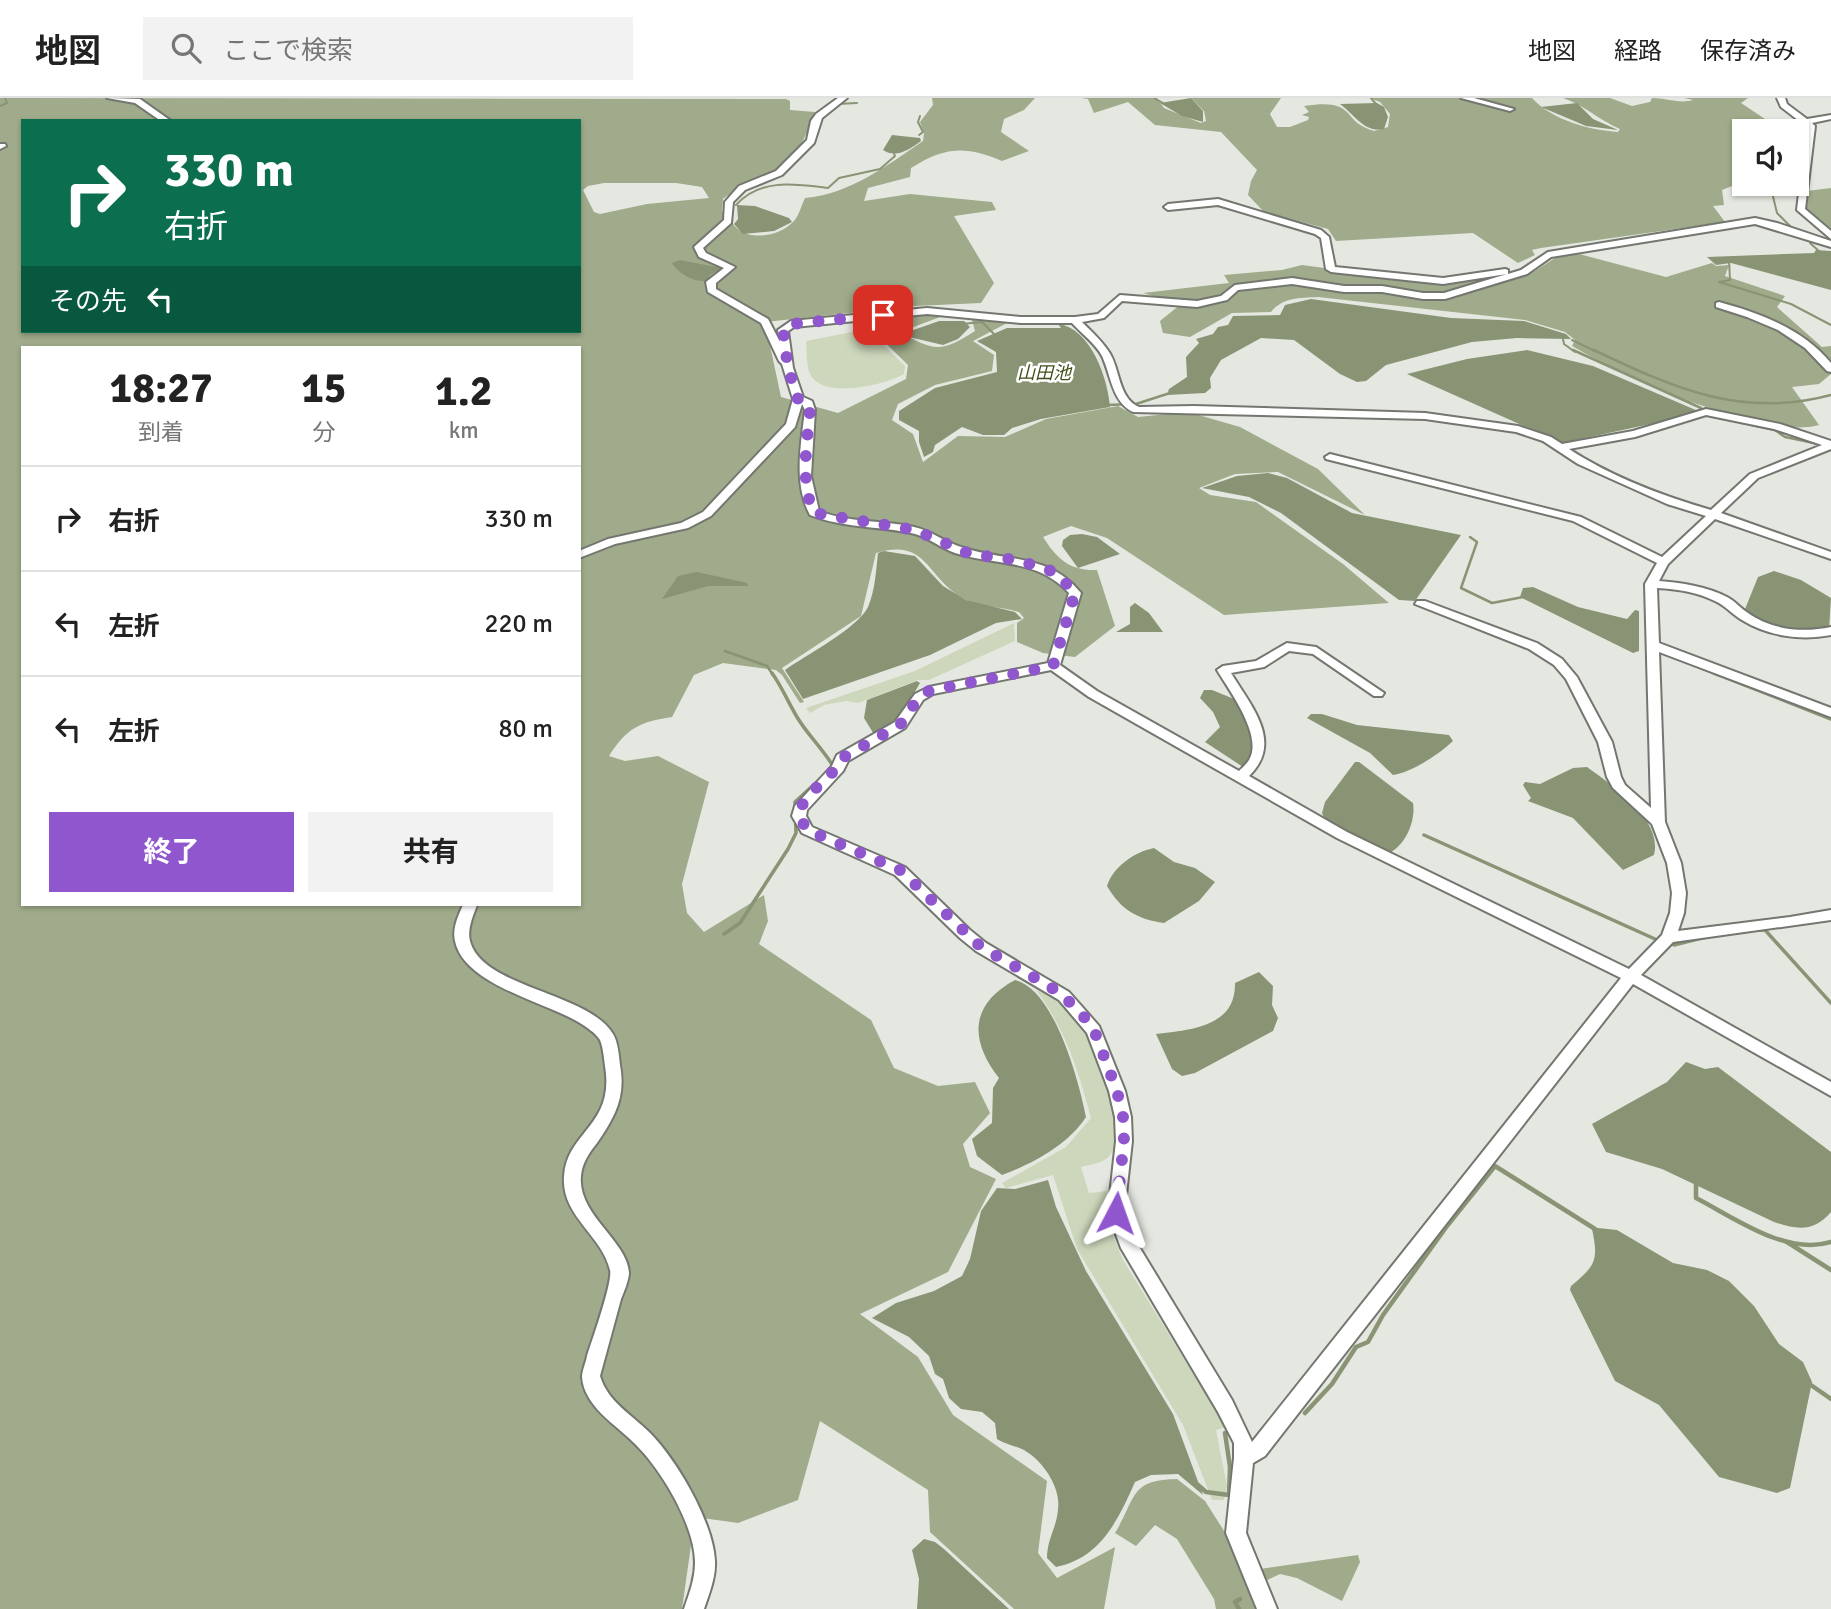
<!DOCTYPE html>
<html lang="ja">
<meta charset="utf-8">
<style>
:root{--surface:#fff;--page:#f2f2f2;--text:#222;--muted:#767676;--line:#e0e0e0;--accent:#8f56ce}
body{margin:0;font-family:Signika,"Noto Sans JP",sans-serif;background:var(--page);color:var(--text);height:100vh;display:flex;flex-direction:column;font-size:26px;white-space:nowrap}
*{box-sizing:border-box;margin:0}
p{font-size:23px;color:var(--muted)}
.icon{flex:none;width:38px;height:38px;fill:none;stroke:currentColor;stroke-width:2;stroke-linecap:round;stroke-linejoin:round}
.map{position:relative;flex:1;overflow:hidden}
.side{position:absolute;left:21px;top:248px;width:560px;height:560px;display:flex;flex-direction:column;background:var(--surface);border-radius:0px;box-shadow:0 2px 5px #0004}
.side>*{flex:none}
.guide{position:absolute;left:21px;top:21px;width:560px;height:214px;border-radius:0px;box-shadow:0 2px 5px #0004;background:#0b6e4f;color:#fff;overflow:hidden}
.buttons{position:absolute;left:1732px;top:21px;display:grid;gap:14px}
.buttons a{display:grid;place-items:center;width:77px;height:77px;border-radius:0px;background:var(--surface);box-shadow:0 2px 5px #0004;font-size:35px}
.pin{position:absolute;display:grid;place-items:center;width:60px;height:60px;color:#fff;margin:-30px;border-radius:14px;box-shadow:0 4px 10px #0006}
.me{position:absolute;width:77px;margin:-38px;rotate:4deg;stroke-linejoin:round;filter:drop-shadow(0 0 5px #0008)}
.turn{display:flex;align-items:center;gap:24px;height:147px;padding:0 28px;font-size:32px}
.turn .icon{width:91px;height:91px;stroke-width:2.5}
.turn b{display:block;font-size:49px;line-height:60px}
.then{display:flex;align-items:center;height:66px;padding:0 28px;background:#0003;gap:14px;font-size:26px}
.eta{display:flex;justify-content:space-evenly;align-items:center;height:119px;text-align:center}
.eta b{font-size:42px;font-weight:700;line-height:49px}
.cta{display:flex;gap:14px;margin-top:auto;padding:14px 28px}
.cta a{flex:1;height:80px;border-radius:0px;background:var(--accent);color:#fff;font-size:28px;font-weight:700;line-height:80px;text-align:center}
.cta a+a{background:var(--page);color:var(--text)}
ul{padding:0;list-style:none}
li{display:flex;align-items:center;gap:21px;height:105px;padding:0 28px;border-top:2px solid var(--line)}
li div{flex:1}
li b{display:block;font-size:26px}
li em{font-style:normal}
header{display:flex;align-items:center;gap:42px;box-sizing:border-box;height:98px;padding:0 35px;background:var(--surface);border-bottom:2px solid var(--line)}
header strong{font-size:33px}
nav{display:flex;gap:38px;margin-inline-start:auto;font-size:24px}
.search{width:490px;height:63px;background:var(--page);display:flex;align-items:center;gap:18px;box-sizing:border-box;padding:0 24px;border-radius:0px;color:var(--muted);font-size:26px}
.map>svg:first-child{display:block}
</style>
<header>
<strong>地図</strong>
<div class="search"><svg class="icon" aria-label="search" viewBox="0 0 24 24"><circle cx="10" cy="10" r="6"/><path d="M15 15l6 6"/></svg>ここで検索</div>
<nav><a>地図</a><a>経路</a><a>保存済み</a></nav>
</header>
<div class="map">
<svg width="1831" height="1511" viewBox="0 0 1831 1511">
<rect width="100%" height="100%" fill="#e5e8e1"/>
<g fill="#cdd7bb">
<path d="M867 231 905 268 904 276C885 287 822 302 810 276 806 267 807 252 806 243Z"/>
<polygon points="1014,525 1015,543 929,582 918,582 858,605 846,603 824,607 810,615 806,610 915,573"/>
<path d="M1036 892C1045 896 1058 900 1065 907 1089 928 1133 1028 1110 1057 1103 1066 1091 1066 1081 1069L1089 1095 1108 1093 1106 1121 1123 1162 1226 1329 1216 1332 1227 1388 1224 1402H1212L1183 1327 1077 1151 1053 1077 1006 1090 1002 1085 1066 1049 1091 1020C1078 972 1066 932 1036 892Z"/>
</g>
<g fill="#9fab8a" fill-rule="evenodd">
<path d="M0 0 786 1 790 3V12L815 14C806 37 797 64 772 76 754 84 739 88 723 101L722 113 729 117C736 144 774 142 792 125 799 119 801 108 805 100 850 96 886 68 923 43L924 35 920 24 933 7 932 0H1035L1024 12 1004 21 1001 34 1029 53 1002 63C966 47 944 49 911 70L910 79 868 90 864 103 910 96 992 104 996 112 954 118 994 185 981 205 915 208 765 224 781 299 838 315 906 281 908 267 870 230 920 215 943 218 900 234C935 254 942 254 975 233L972 222 1009 224 973 243 994 257 992 273 935 287 898 306 892 322 913 336 923 364 958 338 1005 339 1046 321 1118 308 1138 319 1188 314 1240 329 1318 371 1365 417 1278 374 1235 376 1199 390 1210 397 1256 404 1343 466 1389 505 1224 517 1107 440 1071 428 1043 439C1057 461 1070 473 1097 472L1115 528 1075 559 1043 555 1017 544V525L1024 520 1019 514C999 508 973 509 956 496 925 473 924 441 876 455L861 518 782 570 804 604 800 605 782 577 776 572 723 565 694 577 672 619C639 624 627 630 609 658L625 663 658 658 709 684 682 786 687 815 704 834 764 797 768 823 759 846 871 922 894 970 938 988 975 984 990 1015 963 1046 970 1069 996 1081 948 1174 860 1216 918 1259 953 1317 1047 1383 1038 1455 1057 1480 1115 1449 1104 1511H1014L930 1434 928 1392 820 1323 798 1402 738 1425 695 1419 682 1511H0ZM23 23H579V233H23ZM604 85H676L702 89 709 100 647 106 600 116 594 114 583 92 588 88ZM23 250H579V807H23Z"/>
<path d="M1081 0H1157L1164 10 1201 25 1206 23 1204 13 1191 0H1281L1270 16 1277 29H1290L1308 22 1309 19 1302 17 1309 14 1304 8C1359 0 1339 23 1374 33L1388 29 1390 16 1380 4 1370 0H1532C1552 22 1589 32 1618 34L1620 31C1597 21 1586 8 1563 0H1610L1632 8 1650 4 1652 0C1667 0 1678 6 1693 2L1684 0H1748L1741 5 1765 21H1780L1786 29 1808 30 1803 42H1797V33H1745V83L1722 92 1724 107 1713 108 1725 124 1541 150 1532 152 1535 157 1518 165 1473 135 1336 143 1328 131 1264 114 1248 97 1251 83 1257 72 1221 34 1155 27 1128 4 1094 15 1088 1Z"/>
<polygon points="1831,90 1831,131 1806,113 1807,93"/>
<path d="M1561 156H1579L1666 179 1712 165 1716 168 1729 167 1725 178 1785 198 1777 209 1822 249 1831 248V276L1819 286 1792 289 1819 327C1793 333 1782 327 1756 322 1689 308 1631 282 1572 248L1575 242 1565 234 1525 222 1318 199C1300 200 1283 199 1271 214L1232 215 1190 239 1163 235 1160 223 1181 206 1143 195 1229 185 1224 177 1282 172 1302 167 1445 186 1532 175Z"/>
<path d="M1177 1381 1205 1403 1226 1436 1255 1511H1216L1214 1501 1177 1441 1155 1427 1136 1448 1115 1435C1137 1399 1129 1382 1177 1381Z"/>
<polygon points="1358,1457 1360,1464 1342,1503 1297,1480 1280,1476 1263,1484 1260,1471"/>
</g>
<g fill="#899474">
<polygon points="1191,0 1203,13 1203,24 1182,18 1160,5"/>
<path d="M1377 5 1384 9 1388 19 1384 31C1364 35 1355 17 1340 6Z"/>
<polygon points="1577,5 1593,21 1618,32 1586,28 1541,9"/>
<path d="M892 37 920 40 921 43C910 51 896 61 883 52Z"/>
<polygon points="737,107 755,108 789,120 792,124 774,133 743,136 734,126 738,121"/>
<polygon points="1816,152 1831,153 1831,192 1731,165 1716,167 1707,159 1814,155"/>
<path d="M680 162 716 169 722 171 711 176 706 183C693 184 679 176 672 165Z"/>
<polygon points="1311,201 1451,220 1524,223 1566,236 1571,241 1517,240 1472,244 1386,267 1366,283 1357,284 1340,276 1294,242 1261,240 1221,262 1210,280 1211,290 1205,295 1167,297 1169,291 1187,279 1186,259 1199,245 1196,241 1213,236 1218,229 1228,227 1233,218 1280,217 1285,207"/>
<polygon points="939,223 964,223 970,229 958,241 943,247 909,239 905,235"/>
<path d="M1058 226C1091 230 1108 281 1110 309L1041 321 1012 330 1004 337H983L962 329 935 347 933 354 924 359 919 344V333L899 322V313L935 290 997 274 996 254 977 243 1007 230H1061Z"/>
<polygon points="1527,252 1593,268 1698,313 1697,316 1562,345 1407,276 1467,261"/>
<polygon points="1268,375 1287,380 1352,415 1461,437 1415,503 1399,502 1281,415 1249,399 1202,390 1237,378"/>
<polygon points="1082,436 1097,439 1120,456 1078,470 1062,448 1063,442 1070,437"/>
<path d="M884 453 915 458 943 488 966 502 1015 514 1022 521 996 525 930 557 803 601 785 572C806 557 858 530 868 509 875 493 876 473 878 455Z"/>
<path d="M1774 473 1801 482 1831 500 1829 532C1797 533 1770 532 1745 511L1758 479Z"/>
<polygon points="697,474 747,485 748,488 708,488 662,501 678,478"/>
<polygon points="1533,489 1578,509 1627,521 1635,512 1639,513 1639,553 1633,555 1520,499 1523,490"/>
<polygon points="1135,505 1149,515 1163,534 1116,534 1130,526 1130,509"/>
<polygon points="917,583 920,585 900,619 875,638 864,620 867,602"/>
<polygon points="1204,592 1212,592 1239,603 1256,653 1243,669 1205,644 1220,629 1213,614 1200,600"/>
<path d="M1311 616H1322L1357 627 1449 637 1453 643C1439 656 1413 674 1393 677L1370 655 1307 620Z"/>
<path d="M1355 664H1359L1413 705C1416 723 1405 749 1387 756L1325 722 1322 715 1325 704Z"/>
<path d="M1587 669C1613 688 1663 721 1654 757L1623 772 1573 720 1528 703 1531 700 1523 687 1525 684 1540 686 1573 670Z"/>
<path d="M1154 750 1174 764 1195 770 1215 784 1199 803 1164 825C1137 821 1121 812 1107 788 1113 769 1134 754 1154 750Z"/>
<path d="M1259 874 1273 888 1272 907 1278 920 1273 933 1195 975 1182 978 1172 971 1156 936C1190 932 1236 929 1235 885Z"/>
<path d="M1015 882C1055 892 1079 984 1086 1019 1068 1047 1032 1066 1002 1077L977 1058 972 1041 992 1025 993 990 999 980C969 942 970 906 1015 882Z"/>
<path d="M1686 964 1705 971 1718 969 1831 1054V1114C1814 1134 1797 1132 1774 1124L1662 1071 1606 1054 1592 1026 1667 984Z"/>
<path d="M1048 1082 1056 1109 1086 1173 1173 1316 1203 1397 1178 1376 1151 1377 1135 1384C1118 1422 1101 1460 1056 1469L1047 1460C1047 1441 1057 1429 1058 1411 1061 1390 1044 1365 1027 1354 1018 1348 1006 1347 997 1341L995 1325 982 1314 961 1311 949 1300 943 1281 935 1276 929 1258 909 1239 872 1220 896 1205 934 1193 962 1178 970 1161 981 1113 997 1090 1015 1091Z"/>
<path d="M1598 1130 1617 1132 1673 1165 1707 1172 1729 1183 1754 1208 1779 1246 1803 1264 1812 1284 1790 1390 1777 1395 1719 1379 1659 1307 1615 1283 1570 1192 1571 1188C1595 1168 1599 1163 1592 1131Z"/>
<polygon points="924,1441 935,1444 944,1451 1009,1511 917,1511 919,1481 912,1452"/>
</g>
<g fill="none" stroke-linecap="round" stroke-linejoin="round">
<g stroke="#899474" stroke-width="2">
<polyline points="1154,0 1163,5"/>
<polyline points="1371,0 1376,6"/>
<polyline points="837,6 857,5"/>
<polyline points="0,8 7,5 5,0"/>
<polyline points="1788,30 1788,33"/>
<polyline points="919,37 923,34 918,24 920,18"/>
<polyline points="1770,86 1777,115 1794,132"/>
<path d="M736 107C760 80 795 86 828 90L839 80 880 71 895 58 893 53"/>
<polyline points="1810,145 1820,154"/>
<polyline points="1729,162 1730,182 1719,184 1791,206 1831,227"/>
<polyline points="962,226 982,224 996,238"/>
<polyline points="1563,241 1564,246 1575,254"/>
<polyline points="1572,242 1597,254"/>
</g>
<g stroke="#899474" stroke-width="2.5">
<polyline points="1573,252 1701,310"/>
<path d="M1594 252C1673 290 1742 321 1831 297"/>
<polyline points="1106,307 1136,306 1170,295"/>
<polyline points="1707,317 1775,332 1785,339 1819,346"/>
<polyline points="1470,439 1477,444 1461,490 1492,505 1523,499"/>
<polyline points="725,553 767,568 773,577"/>
<polyline points="1683,563 1718,577"/>
</g>
<g stroke="#899474" stroke-width="3.5">
<path d="M772 575C782 589 788 604 797 619 807 636 822 650 833 668L831 670"/>
<polyline points="1714,575 1831,621"/>
<polyline points="1424,737 1655,841"/>
<polyline points="1758,832 1765,832 1831,905"/>
<polyline points="724,836 740,825 788,751 796,735 795,704 820,681"/>
<polyline points="1674,847 1706,839"/>
</g>
<g stroke="#899474" stroke-width="4.5">
<path d="M1696 1084V1100C1735 1120 1786 1158 1831 1144"/>
<polyline points="1787,1144 1831,1172"/>
<polyline points="1808,1285 1831,1301"/>
<polyline points="1305,1315 1332,1286 1356,1249 1368,1244 1383,1217 1447,1128 1495,1068 1595,1131"/>
<polyline points="1198,1387 1206,1394 1229,1397 1230,1369 1225,1335"/>
<polyline points="1239,1511 1235,1504 1240,1501"/>
</g>
<g stroke="#747670" stroke-width="4">
<g id="minor">
<polygon points="107,0 140,1 171,23 161,23 135,5"/>
<path d="M838 0H847L822 20 814 45 782 77 745 92 733 104 731 125 703 150 706 155 735 169 716 185V191L768 221 780 244 778 232 791 223 927 210 1020 219H1075L1098 216 1120 197 1197 203 1221 198 1235 187 1292 180 1344 188H1382L1423 195H1444L1507 176 1443 186 1331 174 1326 171 1321 140 1315 136 1218 107 1168 112 1164 109 1168 106 1218 101 1321 132 1329 139 1335 169 1443 180 1505 171 1508 172V176L1521 172 1548 154 1755 120 1777 125 1831 143V149L1755 126 1551 159 1527 176 1445 201H1423L1382 194H1344L1292 186 1238 192 1227 202 1197 209 1122 203 1104 220 1082 224C1091 233 1102 243 1109 254 1120 270 1118 300 1139 309L1194 308 1425 315 1518 328 1551 339 1562 346 1633 333 1706 311 1780 326 1831 343V351L1758 380 1721 415 1831 454V461L1715 421 1668 466 1659 483C1682 485 1706 488 1727 499 1735 503 1740 510 1748 515 1772 532 1803 535 1831 529V537C1801 543 1768 538 1742 522 1732 516 1726 508 1715 503 1697 494 1677 491 1657 490L1659 545 1831 610V619L1659 554 1665 724 1681 765 1686 795 1684 815 1678 833 1790 819 1831 812V822L1673 844 1641 877 1831 984V998L1633 886 1265 1358 1253 1365 1246 1435 1277 1511H1257L1226 1435 1234 1360V1345L1218 1314 1121 1150 1108 1115 1116 1043 1115 1019 1109 993 1087 935 1059 902 976 853 960 840 895 777 802 735 792 718 795 708 832 668 837 657 895 624 915 596 929 589 1048 565 1069 495C1037 460 996 468 955 455 940 450 927 438 911 435 877 428 843 430 810 417 793 386 801 346 805 312L802 306 795 329 711 418 688 430 615 446 579 460V453L608 441 681 425 703 414 786 326 793 301 782 266 779 263 761 225 708 194 706 184 724 170 699 159 694 149 724 122 725 104 739 88 776 73 807 42 811 23 816 16ZM927 216 1020 225H1072C1081 235 1096 246 1102 258 1111 277 1112 304 1133 314L1425 321 1516 334 1543 343 1578 366 1667 406 1706 418 1662 459 1581 419 1330 356 1325 359 1326 361 1573 423 1657 465 1645 486 1651 710 1625 687 1621 679 1612 644 1577 579 1562 561 1537 545 1425 503H1417L1415 506 1529 551 1554 567 1566 581 1598 644 1607 679 1613 690 1652 726 1667 765 1672 795 1670 815 1662 837 1629 871 1347 734 1249 678C1284 644 1251 608 1231 575L1264 569 1289 553 1313 556 1374 598H1382L1384 595 1316 549 1287 545 1256 563 1223 568 1217 572C1229 592 1262 636 1250 660 1248 665 1243 669 1239 673L1097 593 1060 567 1081 495C1049 455 1007 464 964 450 946 445 932 433 914 429 883 422 849 425 819 413L811 378 815 312 812 303 803 299 793 270 788 233 794 229ZM1706 317 1774 331 1822 347 1750 376 1711 412C1663 398 1612 379 1569 351L1635 339ZM1051 572 1089 599 1337 740 1621 880 1252 1344 1232 1302 1135 1142 1124 1115 1132 1043 1131 1019 1125 993 1099 928 1069 894 986 845 970 832 905 769 812 729 806 718 807 712 843 673 848 663 905 630 923 602 933 596Z"/>
<polygon points="1461,0 1474,0 1514,11 1510,13"/>
<polygon points="1777,0 1785,0 1787,6 1807,21 1831,17 1831,21 1812,25 1815,28 1805,111 1831,133 1831,141 1797,112 1807,29 1781,9"/>
<polygon points="0,46 5,46 6,48 0,51"/>
<path d="M1719 204C1760 215 1803 231 1831 265V274L1827 273 1805 250 1778 232 1747 219 1716 209V205Z"/>
<path d="M463 807H477C473 818 467 831 470 843 482 890 588 894 613 936 618 944 619 958 620 967 626 999 615 1019 597 1045 589 1055 582 1065 581 1078 577 1117 629 1144 629 1176 628 1184 624 1194 621 1201 614 1227 607 1252 600 1278 608 1304 631 1316 649 1334 677 1362 713 1424 715 1463 716 1479 709 1496 704 1511H684C689 1496 695 1481 695 1465 695 1427 660 1369 633 1344 615 1326 584 1308 582 1279 582 1273 586 1264 587 1258 592 1242 613 1184 610 1172 602 1137 561 1118 564 1078 567 1033 615 1028 605 968 604 960 603 949 600 942 596 935 586 929 580 925 546 904 464 887 455 843 452 831 458 818 463 807Z"/>
</g>
</g>
<use href="#minor" fill="#fff" fill-rule="evenodd"/>
</g>
<g fill="none" stroke-linecap="round" stroke-linejoin="round">
<path stroke="#8f56ce" stroke-width="12" stroke-dasharray="0 21.6" d="M883 217 791 226 783 232 788 270 798 301 808 305 810 312C807 343 800 386 814 415L915 432 970 456 1017 462 1055 474 1075 495 1053 568 929 593 919 599 900 627 842 660C833 682 801 694 799 718L807 732 900 772 981 849 1051 889 1078 911 1094 932 1117 993 1123 1019 1124 1043 1116 1115"/>
</g>
<g text-anchor="middle" stroke-width="5" stroke-linejoin="round" paint-order="stroke">
<g font-size="18" font-style="italic" fill="#3f4e19" stroke="#fff">
<text x="1044" y="281">山田池</text>
</g>
</g>
</svg>
<div class="buttons">
<a><svg class="icon" aria-label="sound" viewBox="0 0 24 24"><path d="M4 9h4l5-4v14l-5-4H4zM17 9q2 3 0 6"/></svg></a>
</div>
<div class="pin" style="left:883px;top:217px;background:#d93025"><svg class="icon" aria-label="arrive" viewBox="0 0 24 24"><path d="M6 21V4h12l-3 4 3 4H6"/></svg></div>
<svg class="me" style="left:1116px;top:1115px" viewBox="-20 -20 40 40"><path d="M0-17L14 15 0 8-14 15z" fill="#8f56ce" stroke="#fff" stroke-width="4"/></svg>
<div class="guide">
<div class="turn"><svg class="icon" aria-label="right" viewBox="0 0 24 24"><path d="M7 20v-9h11M14 6l5 5-5 5"/></svg><div><b>330 m</b>右折</div></div>
<div class="then">その先<svg class="icon" aria-label="left" viewBox="0 0 24 24"><path d="M17 20v-9H6M10 6l-5 5 5 5"/></svg></div>
</div>
<section class="side">
<div class="eta">
<div><b>18:27</b><p>到着</p></div>
<div><b>15</b><p>分</p></div>
<div><b>1.2</b><p>km</p></div>
</div>
<ul>
<li><svg class="icon" aria-label="right" viewBox="0 0 24 24"><path d="M7 20v-9h11M14 6l5 5-5 5"/></svg><div><b>右折</b></div><em>330 m</em></li>
<li><svg class="icon" aria-label="left" viewBox="0 0 24 24"><path d="M17 20v-9H6M10 6l-5 5 5 5"/></svg><div><b>左折</b></div><em>220 m</em></li>
<li><svg class="icon" aria-label="left" viewBox="0 0 24 24"><path d="M17 20v-9H6M10 6l-5 5 5 5"/></svg><div><b>左折</b></div><em>80 m</em></li>
</ul>
<div class="cta"><a>終了</a><a>共有</a></div>
</section>
</div>
